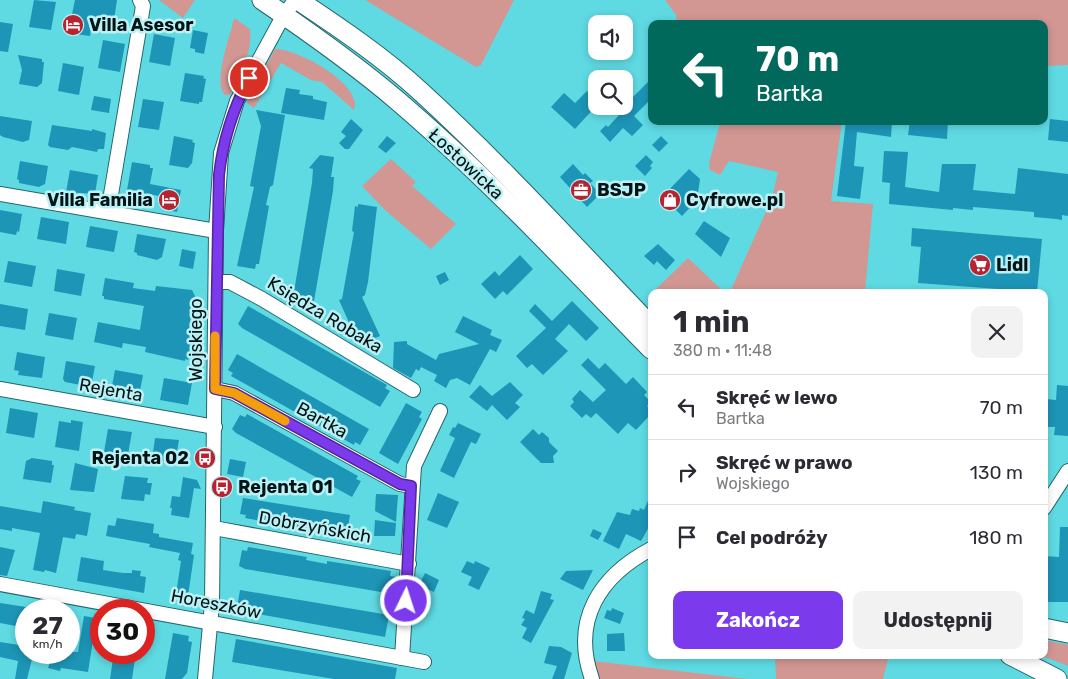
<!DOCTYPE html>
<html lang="pl">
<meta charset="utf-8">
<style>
:root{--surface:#fff;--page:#f2f2f3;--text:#2b2b33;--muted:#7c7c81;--line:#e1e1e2;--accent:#7c3aed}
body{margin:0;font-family:Rubik,sans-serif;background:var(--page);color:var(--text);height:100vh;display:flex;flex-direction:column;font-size:19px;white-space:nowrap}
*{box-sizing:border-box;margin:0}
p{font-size:16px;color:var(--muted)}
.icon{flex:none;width:28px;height:28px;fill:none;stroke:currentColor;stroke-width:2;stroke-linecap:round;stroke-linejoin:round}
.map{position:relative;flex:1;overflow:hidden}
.sheet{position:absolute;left:648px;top:289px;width:400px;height:370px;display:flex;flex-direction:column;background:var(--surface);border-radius:10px;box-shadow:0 2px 8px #0003}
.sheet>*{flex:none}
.banner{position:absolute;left:648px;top:20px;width:400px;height:105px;border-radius:10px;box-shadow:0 2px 8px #0003;background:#00695c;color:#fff;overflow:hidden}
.tools{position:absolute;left:588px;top:15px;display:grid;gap:10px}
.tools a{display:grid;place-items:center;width:45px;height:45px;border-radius:10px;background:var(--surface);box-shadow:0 2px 8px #0003;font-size:25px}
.speed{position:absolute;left:15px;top:599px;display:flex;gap:10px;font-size:25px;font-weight:700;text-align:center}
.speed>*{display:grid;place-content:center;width:65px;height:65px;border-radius:50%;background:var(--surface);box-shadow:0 2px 8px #0003;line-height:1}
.speed small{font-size:12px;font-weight:400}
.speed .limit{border:8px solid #d22;background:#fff;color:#111}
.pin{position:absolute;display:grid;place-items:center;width:42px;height:42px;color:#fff;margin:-21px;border:2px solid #fff;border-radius:50%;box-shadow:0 1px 5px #0007}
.me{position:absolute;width:55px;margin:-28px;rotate:4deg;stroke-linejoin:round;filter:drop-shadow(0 0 4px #0008)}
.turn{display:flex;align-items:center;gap:18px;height:105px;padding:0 25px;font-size:22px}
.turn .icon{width:65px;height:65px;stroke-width:2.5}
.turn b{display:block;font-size:35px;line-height:42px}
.round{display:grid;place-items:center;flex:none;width:52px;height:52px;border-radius:10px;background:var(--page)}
.summary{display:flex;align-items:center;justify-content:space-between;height:85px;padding:0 25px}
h1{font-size:30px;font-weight:700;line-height:38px}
.action{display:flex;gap:10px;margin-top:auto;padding:10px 25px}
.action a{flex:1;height:58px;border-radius:10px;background:var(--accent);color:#fff;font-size:20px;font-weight:700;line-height:58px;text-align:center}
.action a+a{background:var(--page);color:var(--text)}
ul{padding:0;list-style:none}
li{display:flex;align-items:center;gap:15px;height:65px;padding:0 25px;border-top:1px solid var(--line)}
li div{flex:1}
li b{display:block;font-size:19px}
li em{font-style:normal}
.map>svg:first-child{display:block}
</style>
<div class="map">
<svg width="1068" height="679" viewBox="0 0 1068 679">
<rect width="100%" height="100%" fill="#5fdae3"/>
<g fill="#d29793">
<polygon points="159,0 195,0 183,18"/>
<polygon points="365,0 514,0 481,65 476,67"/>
<polygon points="665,0 1068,0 1068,65 1047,66 1047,63 1044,63 1044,24 677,24 676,15"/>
<path d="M234 18 250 29C253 51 240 76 230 95H225C212 83 231 34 234 18Z"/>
<path d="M275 49C298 49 363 84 354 110L322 82 311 80 281 63 254 108 247 103 248 99Z"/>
<polygon points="718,121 842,121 831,201 873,204 865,292 730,292 772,198 778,172 729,161 720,175 710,170 709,163 720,123"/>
<polygon points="391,159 416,182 412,186 456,224 431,249 386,211 362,186"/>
<polygon points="688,258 724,292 653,292"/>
<polygon points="1044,640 1068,645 1068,666 1045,657 1039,660 1027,655 1044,655"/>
<polygon points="775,655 889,655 883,679 776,679"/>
<polygon points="593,661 747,679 599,679"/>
</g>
<g fill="#1d95b7">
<polygon points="34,0 56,2 51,30 29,27"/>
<polygon points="75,0 117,0 114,20 93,16 90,36 68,33"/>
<polygon points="0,22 13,24 8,52 0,51"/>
<polygon points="193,30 208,33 204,54 195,52 195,49 190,48"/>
<polygon points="154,34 175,38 170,66 149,62"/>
<polygon points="103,40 125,44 120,72 98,68"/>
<polygon points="18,55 42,59 42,62 44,62 42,83 37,87 19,84 22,70"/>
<polygon points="63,63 84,67 79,95 58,91"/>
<polygon points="185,73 204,76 203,78 206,79 202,102 199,102 199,104 180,101"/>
<polygon points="651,79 651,99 634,116 643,125 632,136 623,128 610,142 600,131 606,125 608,127 620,114 618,112"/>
<polygon points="286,88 300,90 299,94 313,96 313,99 327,102 324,120 281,113"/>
<polygon points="587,91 596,100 596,106 575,129 551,107 564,93 575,103"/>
<polygon points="94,96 111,99 109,113 91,110"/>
<polygon points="143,99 164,102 159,130 138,127"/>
<polygon points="256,110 285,115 273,185 270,187 266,205 269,206 259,264 256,264 255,269 237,266 254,187 250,186 261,126"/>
<polygon points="0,116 32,121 29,140 23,142 3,137 0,135"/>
<polygon points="351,119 363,130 349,149 345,149 339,143 346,136 341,132"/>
<polygon points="1050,119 1068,121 1068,142 1048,140"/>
<polygon points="846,121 892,121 891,137 857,132 854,166 864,167 860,199 837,196"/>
<polygon points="910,121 948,121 947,139 908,135"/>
<polygon points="52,125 92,131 92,129 106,133 104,149 98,149 97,152 72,147 68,150 50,147 48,145"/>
<polygon points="174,136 193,140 192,142 195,143 192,163 188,168 169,165"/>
<polygon points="387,136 396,143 386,153 378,147"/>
<polygon points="661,136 668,143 659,152 652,145"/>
<polygon points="884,151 908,152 905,187 939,192 942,164 976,164 973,190 1015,194 1018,168 1068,174 1068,216 1062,215 1062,220 1056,219 1034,217 1034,212 973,207 973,210 953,208 953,210 889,204 890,183 882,182"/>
<polygon points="320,155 334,157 331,177 334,177 333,191 313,307 292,304 312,183 313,169 309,168"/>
<polygon points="646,155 653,162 650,166 652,168 645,176 635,166"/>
<polygon points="20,161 48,166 45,184 39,187 19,183 19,180 17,179"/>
<polygon points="132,162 150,165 150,168 153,168 150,184 181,190 177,212 168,210 169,206 158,204 159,196 127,190"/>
<polygon points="573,164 583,175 585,173 593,181 590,183 600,194 587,207 560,177"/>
<polygon points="689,169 700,179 697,200 682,216 671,205 667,209 660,202 663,198 662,197"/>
<polygon points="70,170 98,175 95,194 66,192"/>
<polygon points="358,204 377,207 368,282 365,295 362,297 380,336 359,345 339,300 342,299 354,232 352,231 355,206 358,207"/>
<polygon points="0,210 22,214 19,232 17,231 16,235 0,232"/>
<polygon points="41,217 69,222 66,244 37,239"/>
<polygon points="704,221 730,238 721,257 695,234"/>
<polygon points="90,226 118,231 114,252 86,247"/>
<polygon points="912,228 1042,239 1037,292 918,283 921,247 911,246"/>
<polygon points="137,234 166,239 162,257 157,260 137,255 137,253 134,252"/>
<polygon points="658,244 675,260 666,270 657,261 654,265 644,256"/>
<polygon points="182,249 196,252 193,269 179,266"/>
<polygon points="520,255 533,269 507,295 503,291 495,299 481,284 495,271 499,276"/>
<polygon points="8,261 36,266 32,287 4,282"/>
<polygon points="57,269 85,274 81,296 54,291"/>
<polygon points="445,272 449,280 440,285 436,276"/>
<polygon points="105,278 134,283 133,288 155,291 156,286 192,290 195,296 188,333 192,336 188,360 185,359 185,361 145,352 146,347 123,343 122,348 94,342 98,322 140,330 143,310 144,306 104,299 104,296 102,296"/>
<polygon points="572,301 599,328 586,341 569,324 555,339 568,351 543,375 532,364 527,368 516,356 546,328 529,311 535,304 552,321"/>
<polygon points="0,304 28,309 25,330 0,326"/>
<polygon points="248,306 387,385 385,388 390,391 380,407 242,328 238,324"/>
<polygon points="49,313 77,318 73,340 45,335"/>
<polygon points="463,316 492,330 490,335 502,340 496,352 490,349 470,385 457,378 450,380 446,388 434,381 437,375 421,367 419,371 416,369 411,378 393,368 394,342 407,341 407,344 436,360 439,354 479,344 455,332"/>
<polygon points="17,352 45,357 42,378 18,375 19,371 14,370"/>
<polygon points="237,354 369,429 360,445 355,442 354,445 231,376 233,373 228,370"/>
<polygon points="588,358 599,369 605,363 626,384 633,377 647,392 644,395 651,402 647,406 651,410 651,414 636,430 628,423 618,434 596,413 591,418 586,414 582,418 570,406 574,402 572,399 580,390 593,402 606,390 581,365"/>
<polygon points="66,361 95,366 91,387 65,382 63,379"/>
<polygon points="115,370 143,375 139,396 111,391"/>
<polygon points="164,378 192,383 188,405 160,400"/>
<polygon points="510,382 523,395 515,403 520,407 507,420 492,405 487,411 469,397 480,385 492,396"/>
<polygon points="1057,385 1068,386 1068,436 1054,435 1055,427 1045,427 1046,399 1056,400"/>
<polygon points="406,403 422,412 419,417 422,419 398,464 379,453"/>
<polygon points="10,408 38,413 34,438 6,433"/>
<polygon points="247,414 358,476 356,479 361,481 352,497 236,433 232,429 240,415 245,417"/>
<polygon points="71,420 83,422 79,451 55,447 59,421 71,423"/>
<polygon points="458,423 481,434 476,444 471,442 454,478 440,471 455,438 449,435 453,427 455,428"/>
<polygon points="108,429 132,432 128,454 104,452"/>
<polygon points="533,429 539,435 542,432 549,438 549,442 558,451 553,456 554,463 541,463 520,442"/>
<polygon points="155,438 179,440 175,462 152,460"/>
<polygon points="32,458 52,461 52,465 54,465 51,483 23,479 26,461"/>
<polygon points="230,459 246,462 243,477 227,474"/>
<polygon points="75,463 98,469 94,492 70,490"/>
<polygon points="125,476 148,478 147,483 152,483 150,495 145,494 144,501 121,499"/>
<polygon points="183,477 197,480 201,489 194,488 189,518 171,515 172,508 170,508 172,496 180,497"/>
<polygon points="438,493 459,502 447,528 427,520"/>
<polygon points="376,494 398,495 396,522 375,511"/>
<polygon points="651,494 651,528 649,527 641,541 626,534 619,549 603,541 617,512 630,515 632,509 639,511 640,508 644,510"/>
<polygon points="243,498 350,515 347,533 342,532 342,535 324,532 324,529 304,526 304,529 245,518 246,515 240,514"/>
<polygon points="43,501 75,507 74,510 91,513 87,536 76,534 75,539 63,537 56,573 45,570 44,572 33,570 40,533 12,528 12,531 0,529 0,506 41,513"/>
<polygon points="117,518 154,524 153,533 159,534 159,537 193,543 191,554 194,555 188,596 176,594 181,561 178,560 180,553 149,547 150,544 106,536 108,525 115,526"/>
<polygon points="375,520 396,523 395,536 374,536"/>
<polygon points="1060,527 1068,527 1068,602 1045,602 1048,566 1044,566 1044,556 1059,557"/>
<polygon points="593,529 602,533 598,540 590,536"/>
<polygon points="0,547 15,550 7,576 0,575"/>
<polygon points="248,547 307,557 306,560 327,564 327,561 391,571 390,576 396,577 393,594 245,569 239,566 242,550 247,551"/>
<polygon points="81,557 104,561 103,570 123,573 132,573 132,570 141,571 140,576 146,577 144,593 77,581"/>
<polygon points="467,561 474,564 475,561 490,568 479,590 468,585 472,577 461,572"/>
<polygon points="593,570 583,590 560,579 566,571"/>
<polygon points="425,573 439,580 434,592 419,585"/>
<polygon points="240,590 389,615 385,637 241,611 242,609 237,608"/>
<polygon points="541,591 552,594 550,599 554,600 531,643 522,638 527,628 521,625 525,619 522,618 526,610 534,614"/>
<polygon points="0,603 26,607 26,628 0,623"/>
<polygon points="612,608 624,613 620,624 604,618 607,610 611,611"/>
<polygon points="84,616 101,619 101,636 94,634 88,672 61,668 60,671 48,668 50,662 32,659 27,679 15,679 18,661 0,657 0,642 26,646 26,652 78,652"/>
<polygon points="173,633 189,636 188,641 192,642 187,673 182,679 165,679"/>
<polygon points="624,633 625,651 607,651 607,634"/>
<polygon points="236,639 397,668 395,679 334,679 232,662"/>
<polygon points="549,646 561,647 572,653 564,679 552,679 557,666 544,663"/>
<polygon points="114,652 136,652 132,679 110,679"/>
</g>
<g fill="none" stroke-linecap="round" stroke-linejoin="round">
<g stroke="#24666b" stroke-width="16">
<g id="street">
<polyline points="0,194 216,231"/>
<polyline points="108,212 143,6 140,0"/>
<polyline points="216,282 230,282 262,299 413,390"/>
<polyline points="0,389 215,427"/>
<polyline points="215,389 234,393 400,484 411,486"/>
<polyline points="1044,508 1068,471"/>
<polyline points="214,528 409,564"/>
<polyline points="0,584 424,662"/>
<polyline points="402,658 414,466 440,411"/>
<polyline points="205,679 212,604 216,231 221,153 237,101 281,20 295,0"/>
<path d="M592 679C571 620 600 576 651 549"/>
</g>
</g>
<g stroke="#24666b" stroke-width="21">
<g id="secondary">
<path d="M262 0C309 32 356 65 399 102 489 179 569 265 651 349"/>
<path d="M298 0C340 28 383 57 420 91 501 165 575 247 651 326"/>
<polyline points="1044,628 1068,633"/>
<polyline points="1010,655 1057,679"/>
</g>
</g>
<use href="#street" stroke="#fff" stroke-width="14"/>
<use href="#secondary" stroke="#fff" stroke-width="19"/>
</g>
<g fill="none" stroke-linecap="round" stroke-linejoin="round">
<g stroke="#51269a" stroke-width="12">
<path id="route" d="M249 78C233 109 223 139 219 175L215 389 234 393 400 484 411 486 406 601"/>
</g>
<use href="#route" stroke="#7c3aed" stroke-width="9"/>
<polyline stroke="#f59e0b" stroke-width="9" points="215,336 215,389 234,393 285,421"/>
</g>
<defs>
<g id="hotel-disc" transform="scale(1.125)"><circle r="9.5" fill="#b62432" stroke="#bbf1f5"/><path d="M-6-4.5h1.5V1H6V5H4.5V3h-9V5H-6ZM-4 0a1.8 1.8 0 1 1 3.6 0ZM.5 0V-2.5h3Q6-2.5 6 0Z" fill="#fff"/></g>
<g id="office-disc" transform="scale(1.125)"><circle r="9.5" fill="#b62432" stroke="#bbf1f5"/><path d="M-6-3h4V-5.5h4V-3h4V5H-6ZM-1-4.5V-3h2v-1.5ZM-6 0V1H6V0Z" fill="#fff"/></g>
<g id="shop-disc" transform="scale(1.125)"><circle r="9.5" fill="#b62432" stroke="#bbf1f5"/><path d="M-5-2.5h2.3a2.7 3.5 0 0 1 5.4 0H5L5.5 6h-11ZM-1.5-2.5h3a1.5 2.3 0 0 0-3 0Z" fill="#fff"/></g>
<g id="supermarket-disc" transform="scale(1.125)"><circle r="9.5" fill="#b62432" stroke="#bbf1f5"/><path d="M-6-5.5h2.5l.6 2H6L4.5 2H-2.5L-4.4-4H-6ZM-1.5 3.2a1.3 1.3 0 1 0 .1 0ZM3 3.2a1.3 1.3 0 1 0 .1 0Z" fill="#fff"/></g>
<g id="bus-disc" transform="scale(1.125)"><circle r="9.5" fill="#b62432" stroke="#bbf1f5"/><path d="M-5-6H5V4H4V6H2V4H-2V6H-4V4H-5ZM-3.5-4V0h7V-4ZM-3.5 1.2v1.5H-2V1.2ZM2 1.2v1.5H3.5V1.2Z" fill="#fff"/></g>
</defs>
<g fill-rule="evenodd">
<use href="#hotel-disc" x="73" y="25"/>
<use href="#office-disc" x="581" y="190"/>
<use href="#hotel-disc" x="169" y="200"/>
<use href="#shop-disc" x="670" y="200"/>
<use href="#supermarket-disc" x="980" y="265"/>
<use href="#bus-disc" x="205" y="458"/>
<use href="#bus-disc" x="222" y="487"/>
</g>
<g text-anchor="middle" stroke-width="5" stroke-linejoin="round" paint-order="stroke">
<g font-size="18" font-weight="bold" fill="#001315" stroke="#bbf1f5" text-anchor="start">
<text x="89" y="31">Villa Asesor</text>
<text x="597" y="196">BSJP</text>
<text x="153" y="206" text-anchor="end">Villa Familia</text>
<text x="686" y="206">Cyfrowe.pl</text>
<text x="996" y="271">Lidl</text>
<text x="189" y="464" text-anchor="end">Rejenta 02</text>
<text x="238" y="493">Rejenta 01</text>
</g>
<g font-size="18" fill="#001315" stroke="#bbf1f5">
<text transform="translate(466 164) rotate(43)" y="6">Łostowicka</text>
<text transform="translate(325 315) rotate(31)" y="6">Księdza Robaka</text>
<text transform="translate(196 340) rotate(-90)" y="6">Wojskiego</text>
<text transform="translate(111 390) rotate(10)" y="6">Rejenta</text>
<text transform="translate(322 420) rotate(29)" y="6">Bartka</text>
<text transform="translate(315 527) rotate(10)" y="6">Dobrzyńskich</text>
<text transform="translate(216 604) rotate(11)" y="6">Horeszków</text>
</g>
</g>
</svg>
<div class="tools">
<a><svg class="icon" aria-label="sound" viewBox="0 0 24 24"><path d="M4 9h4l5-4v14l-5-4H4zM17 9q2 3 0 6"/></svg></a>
<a><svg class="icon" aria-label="search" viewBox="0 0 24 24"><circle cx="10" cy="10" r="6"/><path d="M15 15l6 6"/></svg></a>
</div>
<div class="speed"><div>27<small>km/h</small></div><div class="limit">30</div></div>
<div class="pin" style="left:249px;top:78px;background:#d93025"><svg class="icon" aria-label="arrive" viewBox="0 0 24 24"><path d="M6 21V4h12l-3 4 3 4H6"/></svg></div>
<svg class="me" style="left:406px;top:601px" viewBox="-20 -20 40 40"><circle r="17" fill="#7c3aed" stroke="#fff" stroke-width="3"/><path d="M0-11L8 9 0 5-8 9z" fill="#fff"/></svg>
<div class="banner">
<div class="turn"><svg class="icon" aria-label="left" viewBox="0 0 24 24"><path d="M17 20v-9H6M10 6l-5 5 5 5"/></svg><div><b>70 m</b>Bartka</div></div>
</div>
<section class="sheet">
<div class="summary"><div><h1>1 min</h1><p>380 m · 11:48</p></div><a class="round"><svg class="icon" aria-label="close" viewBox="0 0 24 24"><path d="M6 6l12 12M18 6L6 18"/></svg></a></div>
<ul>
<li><svg class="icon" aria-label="left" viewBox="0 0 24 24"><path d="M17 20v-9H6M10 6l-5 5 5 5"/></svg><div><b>Skręć w lewo</b><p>Bartka</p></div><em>70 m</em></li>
<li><svg class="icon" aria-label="right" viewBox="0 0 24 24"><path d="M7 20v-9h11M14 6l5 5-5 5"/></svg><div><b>Skręć w prawo</b><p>Wojskiego</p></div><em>130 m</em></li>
<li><svg class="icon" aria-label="arrive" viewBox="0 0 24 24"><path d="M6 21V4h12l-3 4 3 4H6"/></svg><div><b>Cel podróży</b></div><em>180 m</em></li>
</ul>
<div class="action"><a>Zakończ</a><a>Udostępnij</a></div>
</section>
</div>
